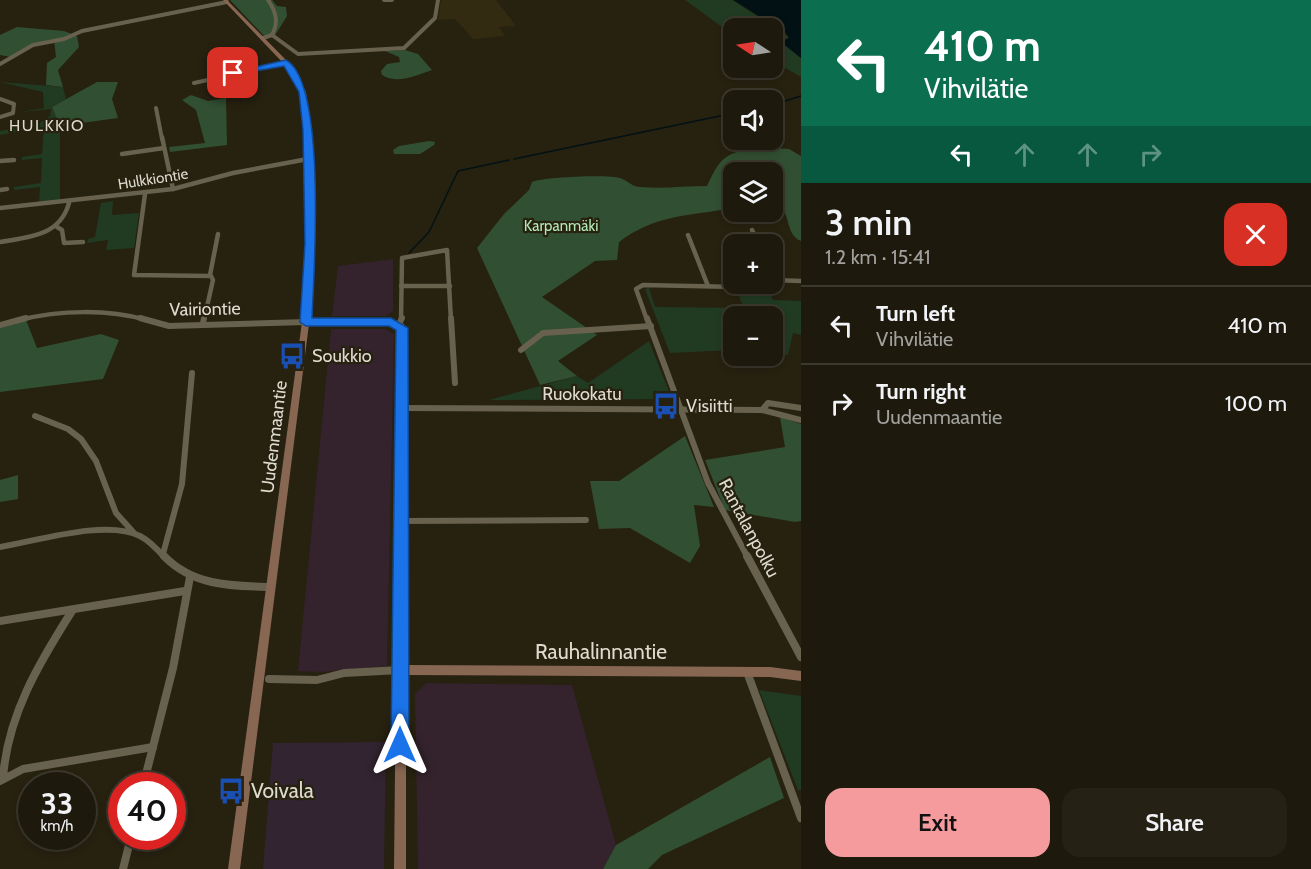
<!DOCTYPE html>
<meta charset="utf-8">
<style>
:root{--surface:#1d190c;--page:#252215;--text:#f1f3f6;--muted:#a0a09d;--line:#3b382d;--accent:#f59b9d}
body{margin:0;font-family:Cabin,sans-serif;background:var(--page);color:var(--text);height:100vh;display:flex;flex-direction:column;font-size:22px;white-space:nowrap}
*{box-sizing:border-box;margin:0}
p{font-size:20px;color:var(--muted)}
.icon{flex:none;width:33px;height:33px;fill:none;stroke:currentColor;stroke-width:2;stroke-linecap:round;stroke-linejoin:round}
.map{position:relative;flex:1;overflow:hidden}
.panel{display:flex;flex-direction:column;background:var(--surface);width:510px}
.panel>*{flex:none}
.top-card{background:#0b6e4f;color:#fff;overflow:hidden}
.needle{width:39px;rotate:282deg}
.tools{position:absolute;left:723px;top:18px;display:grid;gap:12px}
.tools a{display:grid;place-items:center;width:60px;height:60px;border-radius:12px;background:var(--surface);box-shadow:0 3px 9px #0003,0 0 0 2px var(--line);font-size:30px}
.speed{position:absolute;left:18px;top:772px;display:flex;gap:12px;font-size:30px;font-weight:700;text-align:center}
.speed>*{display:grid;place-content:center;width:78px;height:78px;border-radius:50%;background:var(--surface);box-shadow:0 3px 9px #0003,0 0 0 2px var(--line);line-height:1}
.speed small{font-size:15px;font-weight:400}
.speed .limit{border:9px solid #d22;background:#fff;color:#111}
.pin{position:absolute;display:grid;place-items:center;width:51px;height:51px;color:#fff;margin:-26px;border-radius:12px;box-shadow:0 3px 9px #0006}
.me{position:absolute;width:66px;margin:-33px;rotate:0deg;stroke-linejoin:round;filter:drop-shadow(0 0 4px #0008)}
.turn{display:flex;align-items:center;gap:21px;height:126px;padding:0 24px;font-size:27px}
.turn .icon{width:78px;height:78px;stroke-width:2.5}
.turn b{display:block;font-size:42px;line-height:51px}
.lanes{display:flex;align-items:center;height:57px;padding:0 24px;background:#0003;justify-content:center;gap:30px;direction:ltr}
.lanes .off{opacity:.35}
.round{display:grid;place-items:center;flex:none;width:63px;height:63px;border-radius:18px;background:var(--page)}
.headline{display:flex;align-items:center;justify-content:space-between;height:102px;padding:0 24px}
h1{font-size:36px;font-weight:600;line-height:45px}
.button{display:flex;gap:12px;margin-top:auto;padding:12px 24px}
.button a{flex:1;height:69px;border-radius:18px;background:var(--accent);color:#111;font-size:24px;font-weight:600;line-height:69px;text-align:center}
.button a+a{background:var(--page);color:var(--text)}
ul{padding:0;list-style:none}
li{display:flex;align-items:center;gap:18px;height:78px;padding:0 24px;border-top:2px solid var(--line)}
li div{flex:1}
li b{display:block;font-size:22px}
li em{font-style:normal}
main{display:flex;flex:1;min-height:0}
.map>svg:first-child{display:block}
</style>
<main>
<div class="map">
<svg width="801" height="869" viewBox="0 0 801 869">
<rect width="100%" height="100%" fill="#272110"/>
<polygon fill="#322430" points="386,742 384,869 263,869 273,743"/>
<g fill="#34232c">
<polygon points="393,259 393,311 386,316 332,316 338,266"/>
<polygon points="331,329 385,329 394,334 387,666 322,672 298,671"/>
<polygon points="426,683 572,685 616,845 603,869 418,869 415,694"/>
</g>
<polygon fill="#322b12" points="441,0 496,0 516,26 499,27 505,36 473,39 455,19 438,20"/>
<g fill="#213a22">
<polygon points="685,0 733,0 789,37 781,42 801,58 801,77 773,61 772,28 734,28 733,35"/>
<polygon points="0,82 63,87 66,99 52,107 60,126 60,201 39,203 40,187 14,190 14,187 41,183 42,158 22,160 22,157 42,154 44,127 0,135 0,131 37,125 50,116 51,109 20,112 44,108 43,92"/>
<polygon points="113,201 112,215 139,213 134,248 106,250 108,240 87,243 88,239 95,237 101,203"/>
<polygon points="757,284 765,284 773,300 801,301 801,335 793,333 788,355 773,353 772,316 734,316 733,350 670,353 645,289 649,288 655,307 744,308 736,289"/>
<polygon points="649,341 672,399 489,400 577,376 588,383"/>
<polygon points="759,690 801,696 801,790 798,790"/>
</g>
<g fill="#314f33">
<polygon points="230,0 272,0 277,6 286,7 287,16 274,37 265,37"/>
<polygon points="17,27 64,31 77,36 79,47 58,70 63,87 46,85 47,63 56,57 54,40 40,42 11,57 0,55 0,35"/>
<path d="M405 50 418 54 432 70C416 75 398 85 382 75L381 71 387 64 400 62 399 57 385 51Z"/>
<polygon points="97,82 118,82 112,99 118,118 60,126 52,107"/>
<polygon points="191,95 208,101 226,98 227,145 170,152 169,147 205,143 196,110 182,100"/>
<polygon points="429,141 435,142 434,145 420,154 394,154 393,150 399,146"/>
<path d="M758 147 789 149 801 156V241C783 234 793 208 773 202L772 172H734L733 208C690 216 656 214 619 242L617 260 595 261 542 297 597 335 558 361 577 376 540 385 477 248 504 214 529 190 532 182C540 177 610 174 620 178 627 180 632 187 641 187 663 189 685 186 707 186 721 156 726 153 758 147Z"/>
<polygon points="26,320 37,348 101,334 119,340 103,379 0,392 0,327"/>
<polygon points="780,417 801,424 801,521 795,522 725,510 705,460 785,447"/>
<polygon points="685,436 714,507 694,505 700,546 690,563 630,528 599,529 590,481 619,481"/>
<polygon points="18,475 18,499 0,502 0,480"/>
<polygon points="770,757 784,798 662,855 648,869 603,869 616,845"/>
</g>
<polygon fill="#021114" points="733,0 801,0 801,58 781,42 789,38 786,33"/>
<g fill="none" stroke-linecap="round" stroke-linejoin="round">
<g stroke="#021114" stroke-width="1.5">
<polyline points="772,105 801,96"/>
<polyline points="514,159 734,113"/>
<polyline points="409,253 429,232 458,171 509,160"/>
</g>
<g stroke="#67614e" stroke-width="4">
<polyline points="384,0 392,0"/>
<polyline points="272,35 298,54 404,48 435,18 438,0"/>
<path d="M263 38 272 35C279 22 276 12 268 0"/>
<polyline points="0,64 33,45 64,39 82,31 227,2"/>
<polyline points="194,83 286,63"/>
<polyline points="0,99 14,104 13,113 0,117"/>
<polyline points="156,108 162,139"/>
</g>
<g stroke="#67614e" stroke-width="4.5">
<polyline points="162,137 173,189"/>
<polyline points="122,154 164,148"/>
<polyline points="0,161 14,160"/>
<polyline points="0,190 7,189"/>
<polyline points="145,194 134,275 211,276 213,280 204,320"/>
<polyline points="0,208 173,189 233,173 308,159"/>
<polyline points="57,227 62,230 64,243 83,242"/>
<polyline points="752,230 759,244"/>
<polyline points="688,235 708,286"/>
<path d="M0 242C29 237 60 236 69 203"/>
<polyline points="772,272 777,280"/>
<polyline points="210,275 218,234"/>
<polyline points="772,280 801,281"/>
<polyline points="401,286 450,286"/>
<path d="M20 320C59 310 108 309 146 320"/>
<polyline points="401,320 402,258 447,250 451,320"/>
<polyline points="647,320 636,289 643,285 738,287 751,284"/>
</g>
<g stroke="#67614e" stroke-width="6">
<polyline points="140,318 169,326 306,322"/>
<polyline points="451,318 455,383"/>
<polyline points="647,318 708,483 748,558"/>
<polyline points="203,323 204,318"/>
<polyline points="399,324 402,318"/>
<polyline points="0,325 26,318"/>
<polyline points="521,350 543,333 651,326"/>
<polyline points="402,408 762,410 801,420"/>
<polyline points="762,410 768,403 801,408"/>
<polyline points="35,416 68,429 81,439 96,461 116,513 134,533"/>
<polyline points="400,521 586,520"/>
<path d="M0 547C37 541 106 519 140 536 150 541 158 550 165 558"/>
<polyline points="163,554 182,484 192,373"/>
</g>
<g stroke="#67614e" stroke-width="8">
<path d="M164 556C193 586 231 586 271 587"/>
<polyline points="747,556 801,657"/>
<polyline points="0,621 185,591"/>
<polyline points="747,672 801,818"/>
<polyline points="269,679 317,680 344,673 400,670"/>
<path d="M3 779C7 716 39 663 72 611"/>
<polyline points="0,781 23,769 153,747"/>
<polyline points="143,786 173,668 190,577"/>
<polyline points="123,869 131,837"/>
</g>
<polygon fill="#876652" fill-rule="evenodd" points="223,0 227,0 288,62 306,92 311,130 314,244 310,320 391,320 404,324 407,332 406,665 770,667 801,671 801,681 770,677 406,675 406,869 394,869 396,673 395,670 396,667 399,332 398,328 390,324 309,324 240,869 228,869 302,322 308,244 305,130 300,92 284,64"/>
</g>
<path fill="#1a73e8" stroke="#114b97" stroke-width="1.5" d="M286 60C327 83 314 272 312 318H391L408 328 409 745 407 752 400 755 394 752 391 745 396 330 389 326H306L300 322 305 244 303 130 299 92 284 66 233 75 229 73Z"/>
<defs>
<g id="bus-bare" transform="scale(2.07)"><path d="M-5-6H5V4H4V6H2V4H-2V6H-4V4H-5ZM-3.5-4V0h7V-4ZM-3.5 1.2v1.5H-2V1.2ZM2 1.2v1.5H3.5V1.2Z" fill="#1a4fb4" stroke="#272110" stroke-width="2.5" paint-order="stroke"/></g>
</defs>
<g fill-rule="evenodd">
<use href="#bus-bare" x="292" y="356"/>
<use href="#bus-bare" x="666" y="406"/>
<use href="#bus-bare" x="231" y="791"/>
</g>
<g text-anchor="middle" stroke-width="4.5" stroke-linejoin="round" paint-order="stroke">
<g font-size="15" fill="#dddacf" stroke="#272110">
<text transform="translate(153 179) rotate(-9)" y="5">Hulkkiontie</text>
</g>
<g font-size="15" fill="#b2e8b4" stroke="#272110">
<text x="561" y="231">Karpanmäki</text>
</g>
<g font-size="16" letter-spacing="1.5" fill="#dddacf" stroke="#272110">
<text x="47" y="131">HULKKIO</text>
</g>
<g font-size="18" fill="#dddacf" stroke="#272110">
<text transform="translate(205 309) rotate(-1)" y="6">Vairiontie</text>
<text x="582" y="400">Ruokokatu</text>
<text transform="translate(274 437) rotate(-83)" y="6">Uudenmaantie</text>
<text transform="translate(749 528) rotate(62)" y="6">Rantalanpolku</text>
</g>
<g font-size="18" fill="#dddacf" stroke="#272110" text-anchor="start">
<text x="312" y="362">Soukkio</text>
<text x="686" y="412">Visiitti</text>
</g>
<g font-size="21" fill="#dddacf" stroke="#272110">
<text x="601" y="659">Rauhalinnantie</text>
</g>
<g font-size="21" fill="#dddacf" stroke="#272110" text-anchor="start">
<text x="251" y="798">Voivala</text>
</g>
</g>
</svg>
<div class="tools">
<a><svg class="needle" viewBox="-14 -14 28 28"><path d="M0-13l5 13h-10z" fill="#e53935"/><path d="M0 13l5-13h-10z" fill="#a0a09d"/></svg></a>
<a><svg class="icon" aria-label="sound" viewBox="0 0 24 24"><path d="M4 9h4l5-4v14l-5-4H4zM17 9q2 3 0 6"/></svg></a>
<a><svg class="icon" aria-label="layers" viewBox="0 0 24 24"><path d="M12 4l9 5-9 5-9-5zM3 14l9 5 9-5"/></svg></a>
<a>+</a>
<a>−</a>
</div>
<div class="speed"><div>33<small>km/h</small></div><div class="limit">40</div></div>
<div class="pin" style="left:233px;top:73px;background:#d93025"><svg class="icon" aria-label="arrive" viewBox="0 0 24 24"><path d="M6 21V4h12l-3 4 3 4H6"/></svg></div>
<svg class="me" style="left:400px;top:745px" viewBox="-20 -20 40 40"><path d="M0-17L14 15 0 8-14 15z" fill="#1a73e8" stroke="#fff" stroke-width="4"/></svg>
</div>
<section class="panel">
<div class="top-card">
<div class="turn"><svg class="icon" aria-label="left" viewBox="0 0 24 24"><path d="M17 20v-9H6M10 6l-5 5 5 5"/></svg><div><b>410 m</b>Vihvilätie</div></div>
<div class="lanes"><svg class="icon" aria-label="left" viewBox="0 0 24 24"><path d="M17 20v-9H6M10 6l-5 5 5 5"/></svg><svg class="icon off" aria-label="ahead" viewBox="0 0 24 24"><path d="M12 20V5M6 11l6-6 6 6"/></svg><svg class="icon off" aria-label="ahead" viewBox="0 0 24 24"><path d="M12 20V5M6 11l6-6 6 6"/></svg><svg class="icon off" aria-label="right" viewBox="0 0 24 24"><path d="M7 20v-9h11M14 6l5 5-5 5"/></svg></div>
</div>
<div class="headline"><div><h1>3 min</h1><p>1.2 km · 15:41</p></div><a class="round" style="background:#d93025;color:#fff"><svg class="icon" aria-label="close" viewBox="0 0 24 24"><path d="M6 6l12 12M18 6L6 18"/></svg></a></div>
<ul>
<li><svg class="icon" aria-label="left" viewBox="0 0 24 24"><path d="M17 20v-9H6M10 6l-5 5 5 5"/></svg><div><b>Turn left</b><p>Vihvilätie</p></div><em>410 m</em></li>
<li><svg class="icon" aria-label="right" viewBox="0 0 24 24"><path d="M7 20v-9h11M14 6l5 5-5 5"/></svg><div><b>Turn right</b><p>Uudenmaantie</p></div><em>100 m</em></li>
</ul>
<div class="button"><a>Exit</a><a>Share</a></div>
</section>
</main>
